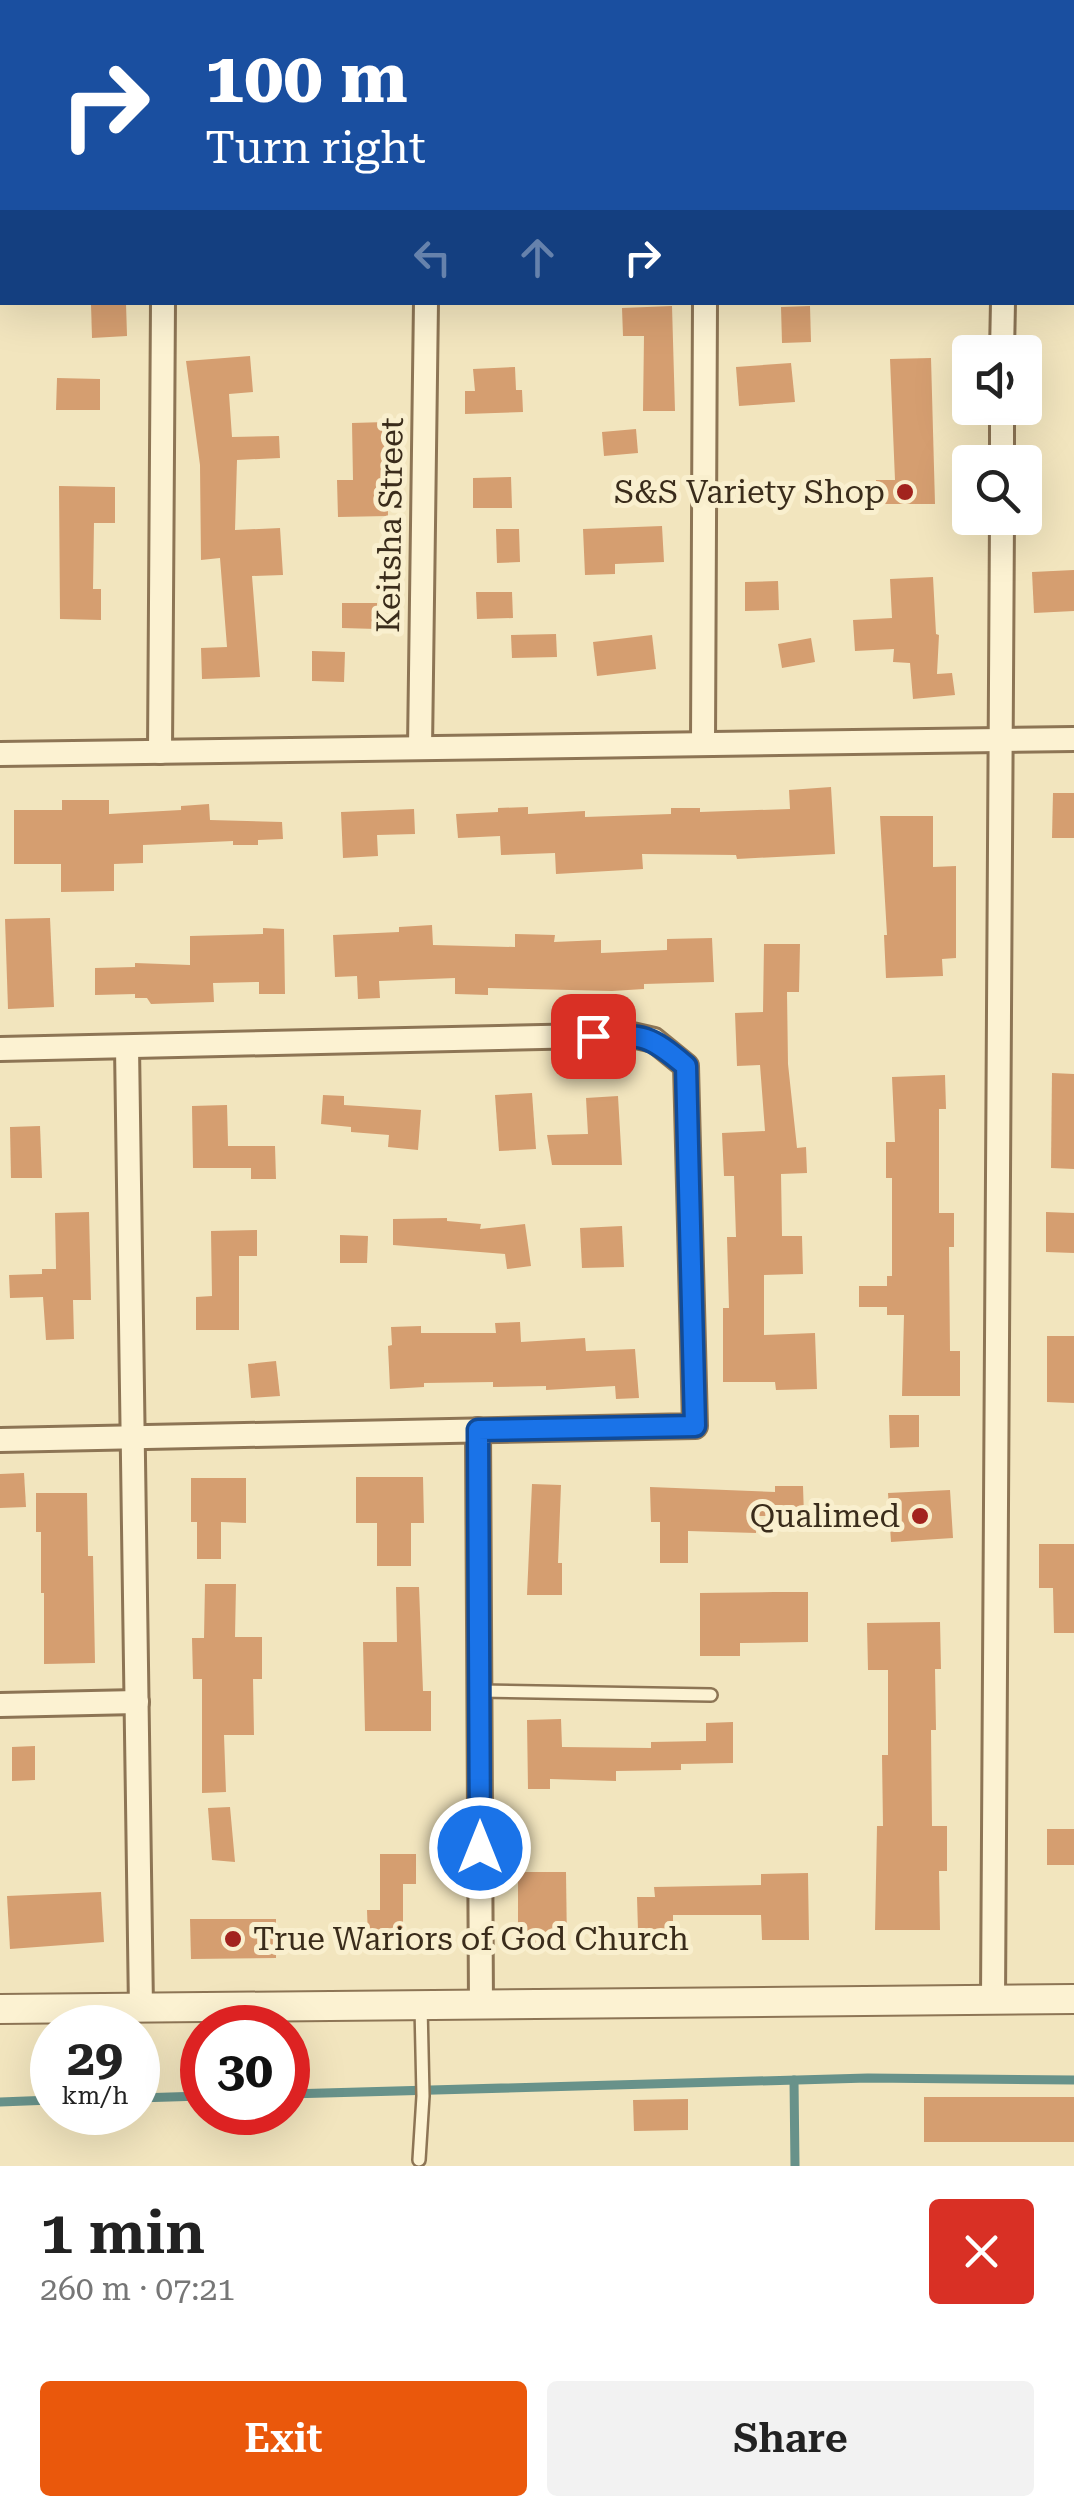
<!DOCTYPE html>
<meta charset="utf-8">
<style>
:root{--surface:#fff;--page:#f2f2f2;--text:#222;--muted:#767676;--accent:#ea580c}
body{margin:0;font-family:"Roboto Serif",serif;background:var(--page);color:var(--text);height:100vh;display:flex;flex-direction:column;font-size:38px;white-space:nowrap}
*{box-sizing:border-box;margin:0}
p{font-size:32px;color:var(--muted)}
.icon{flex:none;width:55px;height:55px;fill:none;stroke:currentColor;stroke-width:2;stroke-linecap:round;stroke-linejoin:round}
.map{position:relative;height:2166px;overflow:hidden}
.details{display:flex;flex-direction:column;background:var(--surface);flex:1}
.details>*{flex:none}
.top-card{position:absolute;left:0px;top:0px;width:1075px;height:305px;box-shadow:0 10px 40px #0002;background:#1a4fa0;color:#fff;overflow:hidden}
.tools{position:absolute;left:952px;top:335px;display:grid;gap:20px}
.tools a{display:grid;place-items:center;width:90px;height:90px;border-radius:10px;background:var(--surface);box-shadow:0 10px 40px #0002;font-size:50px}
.speed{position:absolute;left:30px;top:2005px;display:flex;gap:20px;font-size:50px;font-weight:700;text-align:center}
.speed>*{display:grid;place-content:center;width:130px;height:130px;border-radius:50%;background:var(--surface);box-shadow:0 10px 40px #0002;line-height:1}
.speed small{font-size:25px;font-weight:400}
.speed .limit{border:15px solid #d22;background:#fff;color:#111}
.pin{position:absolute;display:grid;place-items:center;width:85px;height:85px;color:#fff;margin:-42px;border-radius:20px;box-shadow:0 5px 15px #0006}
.me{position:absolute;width:110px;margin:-55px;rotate:0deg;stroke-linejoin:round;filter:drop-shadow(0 0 8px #0008)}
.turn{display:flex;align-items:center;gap:35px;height:210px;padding:0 40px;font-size:45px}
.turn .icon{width:130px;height:130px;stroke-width:2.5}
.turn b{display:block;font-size:70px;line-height:85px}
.lanes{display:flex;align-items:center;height:95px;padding:0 40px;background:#0003;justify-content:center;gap:50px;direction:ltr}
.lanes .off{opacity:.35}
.round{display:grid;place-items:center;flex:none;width:105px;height:105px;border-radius:10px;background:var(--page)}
.headline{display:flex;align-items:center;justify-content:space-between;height:170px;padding:0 40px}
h1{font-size:60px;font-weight:600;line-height:75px}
.button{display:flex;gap:20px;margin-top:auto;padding:20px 40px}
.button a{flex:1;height:115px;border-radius:10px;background:var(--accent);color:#fff;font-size:40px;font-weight:600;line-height:115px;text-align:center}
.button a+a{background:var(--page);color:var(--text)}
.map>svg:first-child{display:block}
</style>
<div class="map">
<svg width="1074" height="2166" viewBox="0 0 1074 2166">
<rect width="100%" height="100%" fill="#f2e5be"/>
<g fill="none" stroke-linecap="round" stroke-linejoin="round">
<g stroke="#68928a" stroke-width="9">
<polyline points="794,2080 795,2166"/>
<polyline points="288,2094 868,2078 1074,2080"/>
<polyline points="138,2098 202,2096"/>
<polyline points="0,2102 52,2100"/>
</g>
</g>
<g fill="#d59e70">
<polygon points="126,303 127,336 92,338 91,304"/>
<polygon points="672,306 675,411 643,411 644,336 623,336 622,308"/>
<polygon points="810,306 811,342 782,343 781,307"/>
<polygon points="250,356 253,392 229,394 232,437 279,436 280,458 237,460 235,530 280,528 283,575 252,576 260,677 202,679 201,648 227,647 220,558 201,560 200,465 186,361"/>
<polygon points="931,358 935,504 876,504 876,480 895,480 890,359"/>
<polygon points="791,363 795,402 739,406 736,367"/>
<polygon points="515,367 516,390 522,390 523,412 465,414 465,391 475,391 473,369"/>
<polygon points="57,378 100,379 100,410 56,410"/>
<polygon points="386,422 388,516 338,517 337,480 353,480 352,423"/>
<polygon points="636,429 638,453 604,456 602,432"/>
<polygon points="511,477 512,508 473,508 473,478"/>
<polygon points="59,486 115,487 115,523 94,523 93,589 101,589 101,620 60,619"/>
<polygon points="662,526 664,562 615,564 615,574 585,575 583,529"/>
<polygon points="496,529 519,529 520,562 497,563"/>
<polygon points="1074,570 1074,611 1034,613 1032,572"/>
<polygon points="933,577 936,634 939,635 937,674 952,673 955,695 913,699 910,663 893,662 894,649 855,651 853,620 892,618 890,579"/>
<polygon points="778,581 779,610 745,611 745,582"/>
<polygon points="476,592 512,592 513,618 477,619"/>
<polygon points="342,603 377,603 377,629 342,628"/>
<polygon points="556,634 557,657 512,658 511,635"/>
<polygon points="652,635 656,669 597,676 593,642"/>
<polygon points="811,638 815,662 782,668 778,644"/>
<polygon points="312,651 345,652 344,682 312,681"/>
<polygon points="831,787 835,854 737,859 736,855 642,854 643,869 556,874 555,853 501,855 500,836 458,838 456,814 498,812 498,808 528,807 528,814 585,811 585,817 671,814 671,808 700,808 700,812 790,809 789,790"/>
<polygon points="1053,793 1074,793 1074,838 1052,838"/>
<polygon points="62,800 109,800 109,814 181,810 181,806 209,804 210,820 282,822 283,839 258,840 258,845 233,845 233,841 143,845 143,863 114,864 114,891 61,892 61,864 14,864 14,810 62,810"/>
<polygon points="414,809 415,834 377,835 378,856 343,858 341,812"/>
<polygon points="880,816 933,816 933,867 956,866 956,958 942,959 943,976 886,978 884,935 887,935"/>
<polygon points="50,918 54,1007 8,1009 5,919"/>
<polygon points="432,925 433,945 515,947 515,934 555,935 554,942 601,940 601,953 667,950 667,939 712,938 714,982 644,984 644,989 612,991 488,988 488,995 455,994 455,978 379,981 380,998 358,999 357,976 335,977 333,935 399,932 399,927"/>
<polygon points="263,928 284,929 285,994 259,994 259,982 213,983 214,1002 151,1004 147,998 135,998 135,994 95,995 95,968 135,967 135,963 190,965 190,936 263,934"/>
<polygon points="764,944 800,944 799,992 787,992 788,1064 797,1148 806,1147 807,1173 781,1174 782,1236 802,1236 803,1274 764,1275 764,1335 815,1333 817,1389 776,1390 775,1382 723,1382 723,1308 729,1308 727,1237 736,1237 734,1176 724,1176 722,1133 765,1131 760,1065 737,1066 735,1013 763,1012"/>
<polygon points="1052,1073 1074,1074 1074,1169 1051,1168"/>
<polygon points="945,1075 946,1109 939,1109 939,1213 954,1213 954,1247 949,1247 950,1351 960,1351 960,1396 902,1396 904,1315 887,1315 887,1307 859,1307 859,1286 887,1286 887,1276 892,1276 892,1178 886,1178 886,1142 895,1142 892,1077"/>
<polygon points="532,1093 536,1149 499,1151 495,1095"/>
<polygon points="323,1095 344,1096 344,1105 421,1110 418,1150 388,1147 389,1135 351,1132 351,1127 321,1124"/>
<polygon points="618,1096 622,1165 552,1165 547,1135 588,1134 586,1098"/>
<polygon points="227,1105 228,1146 275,1146 276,1179 251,1179 251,1168 193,1168 192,1106"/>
<polygon points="40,1126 42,1178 11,1178 10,1127"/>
<polygon points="89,1212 91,1300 73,1300 74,1339 46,1340 43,1297 10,1298 9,1275 42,1274 42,1269 56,1269 55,1213"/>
<polygon points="1046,1212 1074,1213 1074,1253 1046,1252"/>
<polygon points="447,1218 447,1221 481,1224 480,1229 525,1224 531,1266 507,1269 505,1254 393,1245 393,1219"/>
<polygon points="622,1226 624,1267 582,1268 580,1228"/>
<polygon points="257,1230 257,1256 239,1256 239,1330 196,1330 196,1297 212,1296 211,1231"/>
<polygon points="340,1235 368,1236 367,1263 340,1263"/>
<polygon points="520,1322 521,1342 585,1338 586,1351 635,1349 639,1398 616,1399 615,1386 546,1390 546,1386 493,1387 493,1382 424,1383 424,1387 390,1389 388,1346 392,1345 391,1327 421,1326 421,1333 496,1333 495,1323"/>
<polygon points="1047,1336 1074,1336 1074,1403 1047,1402"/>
<polygon points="276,1361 280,1396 251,1398 248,1364"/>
<polygon points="889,1415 919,1415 919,1447 890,1448"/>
<polygon points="24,1473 26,1507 0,1508 0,1474"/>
<polygon points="356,1477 423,1477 424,1523 411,1523 411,1566 377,1566 377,1523 356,1523"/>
<polygon points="191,1478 246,1478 246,1523 221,1522 221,1559 197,1559 197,1522 191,1522"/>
<polygon points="532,1484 561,1485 558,1563 562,1563 562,1595 527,1595"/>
<polygon points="775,1486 803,1486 804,1516 756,1516 756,1533 688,1531 688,1563 660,1563 660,1522 651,1522 650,1487 775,1492"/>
<polygon points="950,1490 953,1538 891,1542 888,1493"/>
<polygon points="36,1493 87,1493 88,1556 93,1556 95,1663 44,1664 44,1593 41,1593 41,1532 36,1532"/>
<polygon points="1039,1544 1074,1544 1074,1633 1054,1633 1053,1588 1039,1588"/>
<polygon points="205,1584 236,1584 235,1637 262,1637 262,1679 253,1679 254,1735 224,1735 226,1792 202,1793 202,1679 193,1679 192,1638 204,1638"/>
<polygon points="396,1587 419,1587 423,1691 431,1691 431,1731 365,1731 363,1642 397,1642"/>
<polygon points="774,1592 808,1592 808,1642 740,1643 740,1656 700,1656 700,1593"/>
<polygon points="940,1622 941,1669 935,1669 936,1730 931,1730 932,1826 947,1826 947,1871 939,1871 940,1930 875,1930 877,1826 883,1826 882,1755 888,1755 888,1670 868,1670 867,1623"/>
<polygon points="561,1719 562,1747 651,1748 651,1742 706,1741 706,1723 733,1722 733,1763 681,1764 681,1770 616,1771 616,1781 550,1779 550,1789 528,1789 527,1720"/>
<polygon points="35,1746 35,1780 12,1781 12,1747"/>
<polygon points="230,1807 235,1862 212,1860 208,1808"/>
<rect x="1047" y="1829" width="27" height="36"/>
<polygon points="380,1854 416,1854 416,1884 403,1884 403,1939 368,1939 367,1910 380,1910"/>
<polygon points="518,1872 566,1872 567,1948 518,1949"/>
<polygon points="808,1873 809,1940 762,1940 761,1915 673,1915 673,1929 638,1930 637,1897 655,1897 654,1887 761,1885 761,1874"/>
<polygon points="101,1892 104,1942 10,1949 7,1896"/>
<polygon points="190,1919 276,1919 276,1958 191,1959"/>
<rect x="924" y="2097" width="150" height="45"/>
<polygon points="688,2099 688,2130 634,2131 633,2100"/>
</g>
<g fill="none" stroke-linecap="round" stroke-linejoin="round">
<g stroke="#8d7555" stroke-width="16">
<g id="service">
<polyline points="480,1691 711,1695"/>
<polyline points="419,2160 423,2096 421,2006"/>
</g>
</g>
<g stroke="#8d7555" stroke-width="28">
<g id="minor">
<polyline points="165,2 165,0"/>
<polyline points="430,2 430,0"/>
<polyline points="707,2 707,0"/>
<polyline points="1004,2 1004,0"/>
<polyline points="1002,352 1003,302"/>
<polyline points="1002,462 1002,408"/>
<polyline points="703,744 705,302"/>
<polyline points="420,748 426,302"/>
<polyline points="160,752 163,302"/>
<polyline points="0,754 1074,739"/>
<polyline points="127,1047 141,2008"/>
<polyline points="0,1049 632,1035 654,1040 686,1066 695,1426 0,1440"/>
<polyline points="478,1430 481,2006"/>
<polyline points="0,1705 137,1702"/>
<polyline points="993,2000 1002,518"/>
</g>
</g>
<g stroke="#8d7555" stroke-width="32">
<polyline id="tertiary" points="0,2009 1074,1999"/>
</g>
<use href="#service" stroke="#fcf2d2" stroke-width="11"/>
<use href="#minor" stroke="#fcf2d2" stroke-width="22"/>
<use href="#tertiary" stroke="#fcf2d2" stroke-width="28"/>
</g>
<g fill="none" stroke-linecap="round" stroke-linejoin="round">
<g stroke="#114b97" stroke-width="25">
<path id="route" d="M480 1848 478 1430 695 1426 686 1066C647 1033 643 1035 593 1036"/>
</g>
<use href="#route" stroke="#1a73e8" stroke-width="18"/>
</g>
<g fill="#a2231e" stroke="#f9efce" stroke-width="4">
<circle cx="905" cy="492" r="10"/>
<circle cx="920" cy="1516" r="10"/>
<circle cx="233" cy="1939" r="10"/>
</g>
<g text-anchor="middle" stroke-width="10" stroke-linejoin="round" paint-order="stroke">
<g font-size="32" fill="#3a2c1b" stroke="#f9efce" text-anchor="end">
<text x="885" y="503">S&amp;S Variety Shop</text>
<text x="900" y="1527">Qualimed</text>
<text x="253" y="1950" text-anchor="start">True Wariors of God Church</text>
</g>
<g font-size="32" fill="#3a2c1b" stroke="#f9efce">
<text transform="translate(390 525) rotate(-89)" y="11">Keitsha Street</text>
</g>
</g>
</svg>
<div class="tools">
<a><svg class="icon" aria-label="sound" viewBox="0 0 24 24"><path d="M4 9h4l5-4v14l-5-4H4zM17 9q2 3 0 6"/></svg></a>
<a><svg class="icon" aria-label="search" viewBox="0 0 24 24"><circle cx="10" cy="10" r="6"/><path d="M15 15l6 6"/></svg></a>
</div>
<div class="speed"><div>29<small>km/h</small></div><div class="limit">30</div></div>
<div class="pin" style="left:593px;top:1036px;background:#d93025"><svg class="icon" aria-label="arrive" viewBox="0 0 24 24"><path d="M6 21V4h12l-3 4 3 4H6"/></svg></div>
<svg class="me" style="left:480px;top:1848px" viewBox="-20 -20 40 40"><circle r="17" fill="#1a73e8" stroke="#fff" stroke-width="3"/><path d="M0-11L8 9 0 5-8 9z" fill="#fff"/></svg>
<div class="top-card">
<div class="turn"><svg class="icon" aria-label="right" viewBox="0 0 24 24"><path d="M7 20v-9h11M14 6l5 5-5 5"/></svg><div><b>100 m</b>Turn right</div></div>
<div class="lanes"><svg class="icon off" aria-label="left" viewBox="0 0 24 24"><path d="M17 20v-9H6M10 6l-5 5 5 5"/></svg><svg class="icon off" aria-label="ahead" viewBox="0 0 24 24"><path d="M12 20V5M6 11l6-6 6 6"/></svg><svg class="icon" aria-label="right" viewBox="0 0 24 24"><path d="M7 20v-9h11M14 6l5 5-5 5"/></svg></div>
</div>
</div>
<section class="details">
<div class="headline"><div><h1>1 min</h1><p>260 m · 07:21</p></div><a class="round" style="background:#d93025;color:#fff"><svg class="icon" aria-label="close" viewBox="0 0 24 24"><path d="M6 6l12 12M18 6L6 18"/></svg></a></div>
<div class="button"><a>Exit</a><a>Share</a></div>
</section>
